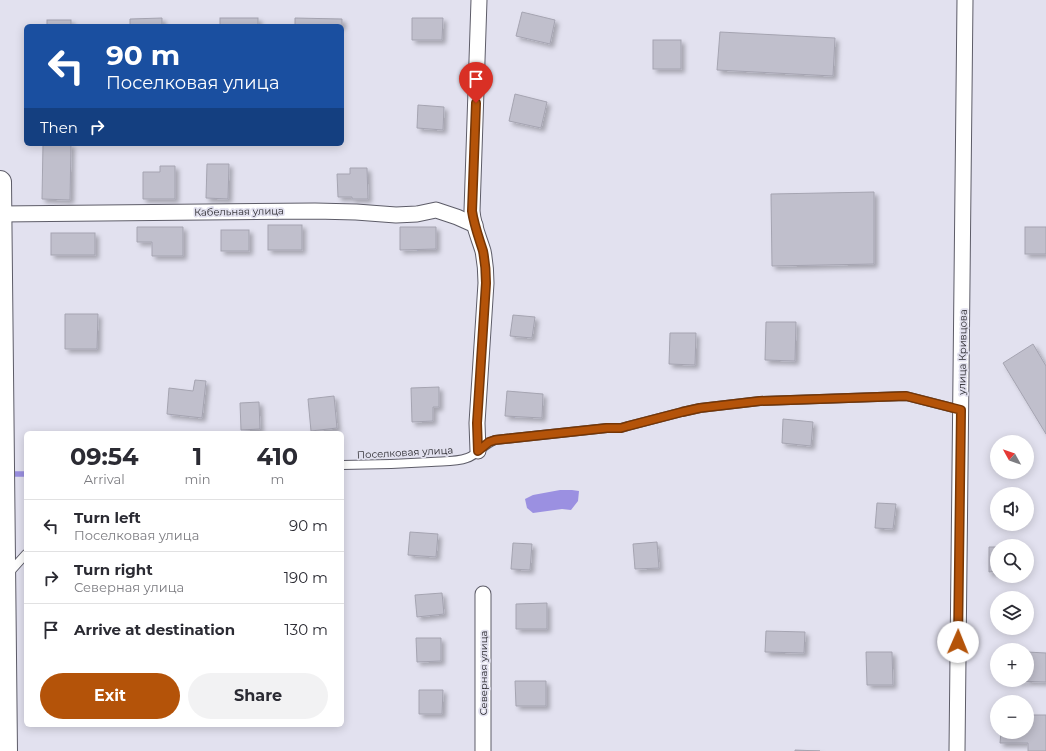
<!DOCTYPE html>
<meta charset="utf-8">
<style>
:root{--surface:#fff;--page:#f2f2f3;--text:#2b2b33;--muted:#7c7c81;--line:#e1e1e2;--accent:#b45309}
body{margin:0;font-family:Montserrat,sans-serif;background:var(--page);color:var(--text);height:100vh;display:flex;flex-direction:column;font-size:15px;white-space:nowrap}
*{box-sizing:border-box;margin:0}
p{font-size:13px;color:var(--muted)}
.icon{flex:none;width:22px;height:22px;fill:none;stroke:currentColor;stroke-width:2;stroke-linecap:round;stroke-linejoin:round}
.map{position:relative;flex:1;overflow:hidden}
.panel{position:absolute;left:24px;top:431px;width:320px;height:296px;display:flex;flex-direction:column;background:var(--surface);border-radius:6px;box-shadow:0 2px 10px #0003}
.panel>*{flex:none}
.guide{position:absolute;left:24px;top:24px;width:320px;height:122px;border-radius:6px;box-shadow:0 2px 10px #0003;background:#1a4fa0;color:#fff;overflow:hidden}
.needle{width:26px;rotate:310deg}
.tools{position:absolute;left:990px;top:435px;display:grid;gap:8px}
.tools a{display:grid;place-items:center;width:44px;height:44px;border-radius:50%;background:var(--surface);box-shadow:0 2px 10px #0003;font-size:20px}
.pin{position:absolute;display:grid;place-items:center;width:34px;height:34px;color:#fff;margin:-41px -17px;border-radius:50% 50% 50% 0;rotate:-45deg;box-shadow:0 0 4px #0007}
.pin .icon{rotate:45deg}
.me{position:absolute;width:44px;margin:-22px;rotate:1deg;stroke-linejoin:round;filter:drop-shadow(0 0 3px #0008)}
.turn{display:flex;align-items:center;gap:14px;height:84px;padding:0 16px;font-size:18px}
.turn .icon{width:52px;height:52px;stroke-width:2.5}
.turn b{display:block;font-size:28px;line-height:34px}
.then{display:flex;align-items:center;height:38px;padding:0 16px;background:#0003;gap:8px;font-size:15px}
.eta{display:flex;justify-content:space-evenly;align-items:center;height:68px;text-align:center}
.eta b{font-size:24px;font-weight:700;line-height:28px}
.primary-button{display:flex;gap:8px;margin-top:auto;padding:8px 16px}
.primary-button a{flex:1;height:46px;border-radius:24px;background:var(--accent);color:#fff;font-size:16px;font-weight:700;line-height:46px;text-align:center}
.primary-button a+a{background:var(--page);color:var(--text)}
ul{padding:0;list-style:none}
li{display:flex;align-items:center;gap:12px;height:52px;padding:0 16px;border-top:1px solid var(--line)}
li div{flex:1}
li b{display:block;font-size:15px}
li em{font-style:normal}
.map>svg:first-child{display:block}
</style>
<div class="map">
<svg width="1046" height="751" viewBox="0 0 1046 751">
<defs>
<filter id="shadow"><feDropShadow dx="3.5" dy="3.5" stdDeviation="2" flood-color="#0004"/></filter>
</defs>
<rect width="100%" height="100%" fill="#e2e1ef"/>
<polygon fill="#9b90e1" points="560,490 572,490 579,491 578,501 571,510 562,509 533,513 527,508 525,499 533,495"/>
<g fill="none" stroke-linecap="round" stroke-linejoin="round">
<polyline stroke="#9b90e1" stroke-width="5.5" points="8,474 26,474"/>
</g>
<g fill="#c0bfcc" stroke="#a5a4b1" filter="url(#shadow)">
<polygon points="522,12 555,20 550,44 516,36"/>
<polygon points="162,18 162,26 130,26 130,19"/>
<rect x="220" y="18" width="38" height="8"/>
<polygon points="295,18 342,19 342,26 295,26"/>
<polygon points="412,18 443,18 442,40 412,40"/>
<rect x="47" y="20" width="24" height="6"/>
<polygon points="720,32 835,38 833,76 717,70"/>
<rect x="653" y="40" width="28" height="29"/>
<polygon points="515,94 547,102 541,128 509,121"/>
<polygon points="418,105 444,107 443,130 417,128"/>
<polygon points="43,144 71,144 70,200 42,199"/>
<polygon points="207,164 229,164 228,199 206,198"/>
<polygon points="160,166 175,166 175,199 143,199 143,172 160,172"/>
<polygon points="350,168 367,168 368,199 352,199 352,197 338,197 337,174 350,174"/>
<polygon points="874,192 874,264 772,266 771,194"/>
<rect x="268" y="225" width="34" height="25"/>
<polygon points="137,227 183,227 183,256 152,256 152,242 137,242"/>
<polygon points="400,227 436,227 436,249 400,250"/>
<rect x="1025" y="227" width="21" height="27"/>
<rect x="221" y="230" width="28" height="21"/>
<rect x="51" y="233" width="44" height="22"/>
<polygon points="65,314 98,314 97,349 65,349"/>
<polygon points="513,315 535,317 532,338 510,336"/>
<polygon points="766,322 796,322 795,361 765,360"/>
<polygon points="670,333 696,333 695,365 669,364"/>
<polygon points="1033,344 1046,366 1046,434 1003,363"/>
<polygon points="195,380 206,381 202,418 167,414 169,388 193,391"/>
<polygon points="439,387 439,407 433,407 433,421 412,422 411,388"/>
<polygon points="507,391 543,394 542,418 505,416"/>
<polygon points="334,396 337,428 311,431 308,399"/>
<polygon points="259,402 260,429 241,430 240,403"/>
<polygon points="783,419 813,422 811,446 782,443"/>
<polygon points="877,503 896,504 893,529 875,528"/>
<polygon points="410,532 438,534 436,557 408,555"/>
<polygon points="657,542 659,568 635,569 633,544"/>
<polygon points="513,543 532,544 530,570 511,569"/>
<polygon points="989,547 997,547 997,571 989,572"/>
<polygon points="442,593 444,614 417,617 415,595"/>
<polygon points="547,603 547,629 516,629 516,604"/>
<polygon points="766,631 805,632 804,653 765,652"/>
<polygon points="416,638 441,638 441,661 417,662"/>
<polygon points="866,652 892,652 893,685 867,685"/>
<polygon points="1027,652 1046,653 1046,682 1017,681 1017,680 1027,680"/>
<polygon points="515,681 546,681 546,706 516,706"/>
<polygon points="419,690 443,690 442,714 419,714"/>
<polygon points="1027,715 1046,715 1046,751 1028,751 1028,743 1000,743 1001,732 1027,732"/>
<polygon points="795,750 820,751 795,751"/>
</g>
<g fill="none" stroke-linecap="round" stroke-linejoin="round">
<g stroke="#5d5c68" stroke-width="10">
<g id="lane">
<path d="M342 465C372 465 401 464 431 462 443 461 456 462 467 458 477 455 484 444 495 440L607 428H621L628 426 682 412 700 408 760 401 906 396 961 410"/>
<polyline points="8,574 26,554"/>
</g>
</g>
<g stroke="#5d5c68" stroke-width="17">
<g id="street">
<polyline points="0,214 315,211 356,212 396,215 417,214 436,210 457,217 475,225"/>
<path d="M478 451 477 423 486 283C486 272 485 261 483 251 479 238 473 225 472 211L479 0"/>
<polyline points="483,751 483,594"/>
<polyline points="957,751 965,0"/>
</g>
</g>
<g stroke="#5d5c68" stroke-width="24">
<polyline id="secondary" points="0,182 6,751"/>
</g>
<use href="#lane" stroke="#fff" stroke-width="8"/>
<use href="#street" stroke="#fff" stroke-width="15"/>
<use href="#secondary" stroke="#fff" stroke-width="22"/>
</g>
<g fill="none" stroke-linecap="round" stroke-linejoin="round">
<g stroke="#753606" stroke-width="10">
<path id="route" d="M476 103 472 211C474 225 479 238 483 251 485 261 486 272 486 283L477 423 478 451 489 442 495 440 607 428H621L628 426 682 412 700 408 760 401 906 396 961 410 958 642"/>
</g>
<use href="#route" stroke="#b45309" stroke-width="7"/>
</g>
<g text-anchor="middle" stroke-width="3.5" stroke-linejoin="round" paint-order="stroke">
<g font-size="10" fill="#28272c" stroke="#e2e1ef">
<text transform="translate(239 211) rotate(-1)" y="4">Кабельная улица</text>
<text transform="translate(962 352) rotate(-89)" y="4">улица Кривцова</text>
<text transform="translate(405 452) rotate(-3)" y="4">Поселковая улица</text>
<text transform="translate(483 673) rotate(-90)" y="4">Северная улица</text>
</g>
</g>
</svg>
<div class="tools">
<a><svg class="needle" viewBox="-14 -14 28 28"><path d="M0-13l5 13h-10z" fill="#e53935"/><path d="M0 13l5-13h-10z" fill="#7c7c81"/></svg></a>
<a><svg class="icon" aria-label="sound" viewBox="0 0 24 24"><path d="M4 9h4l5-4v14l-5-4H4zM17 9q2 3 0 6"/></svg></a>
<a><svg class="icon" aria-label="search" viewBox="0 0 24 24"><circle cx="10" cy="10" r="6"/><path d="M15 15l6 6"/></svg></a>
<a><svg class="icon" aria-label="layers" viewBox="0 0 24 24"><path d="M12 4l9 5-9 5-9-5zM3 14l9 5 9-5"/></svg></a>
<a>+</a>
<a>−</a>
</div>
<div class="pin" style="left:476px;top:103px;background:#d93025"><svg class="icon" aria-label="arrive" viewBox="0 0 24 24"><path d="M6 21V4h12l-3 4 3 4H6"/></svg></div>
<svg class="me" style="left:958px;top:642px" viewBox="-20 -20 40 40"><circle r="19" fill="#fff"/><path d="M0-13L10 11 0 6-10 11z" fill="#b45309"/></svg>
<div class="guide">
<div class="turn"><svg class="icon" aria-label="left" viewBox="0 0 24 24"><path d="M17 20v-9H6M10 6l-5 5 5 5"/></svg><div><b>90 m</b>Поселковая улица</div></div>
<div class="then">Then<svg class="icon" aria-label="right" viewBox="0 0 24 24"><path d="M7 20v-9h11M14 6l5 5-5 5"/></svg></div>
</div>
<section class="panel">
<div class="eta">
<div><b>09:54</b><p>Arrival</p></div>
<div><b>1</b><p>min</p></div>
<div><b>410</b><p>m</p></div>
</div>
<ul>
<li><svg class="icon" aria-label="left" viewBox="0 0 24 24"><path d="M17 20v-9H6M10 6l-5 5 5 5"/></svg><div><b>Turn left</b><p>Поселковая улица</p></div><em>90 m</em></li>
<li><svg class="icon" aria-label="right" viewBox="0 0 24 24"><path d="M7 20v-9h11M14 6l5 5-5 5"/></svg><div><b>Turn right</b><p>Северная улица</p></div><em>190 m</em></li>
<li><svg class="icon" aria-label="arrive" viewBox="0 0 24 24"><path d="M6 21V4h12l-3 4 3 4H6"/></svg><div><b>Arrive at destination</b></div><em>130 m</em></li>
</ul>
<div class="primary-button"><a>Exit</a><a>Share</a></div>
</section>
</div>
